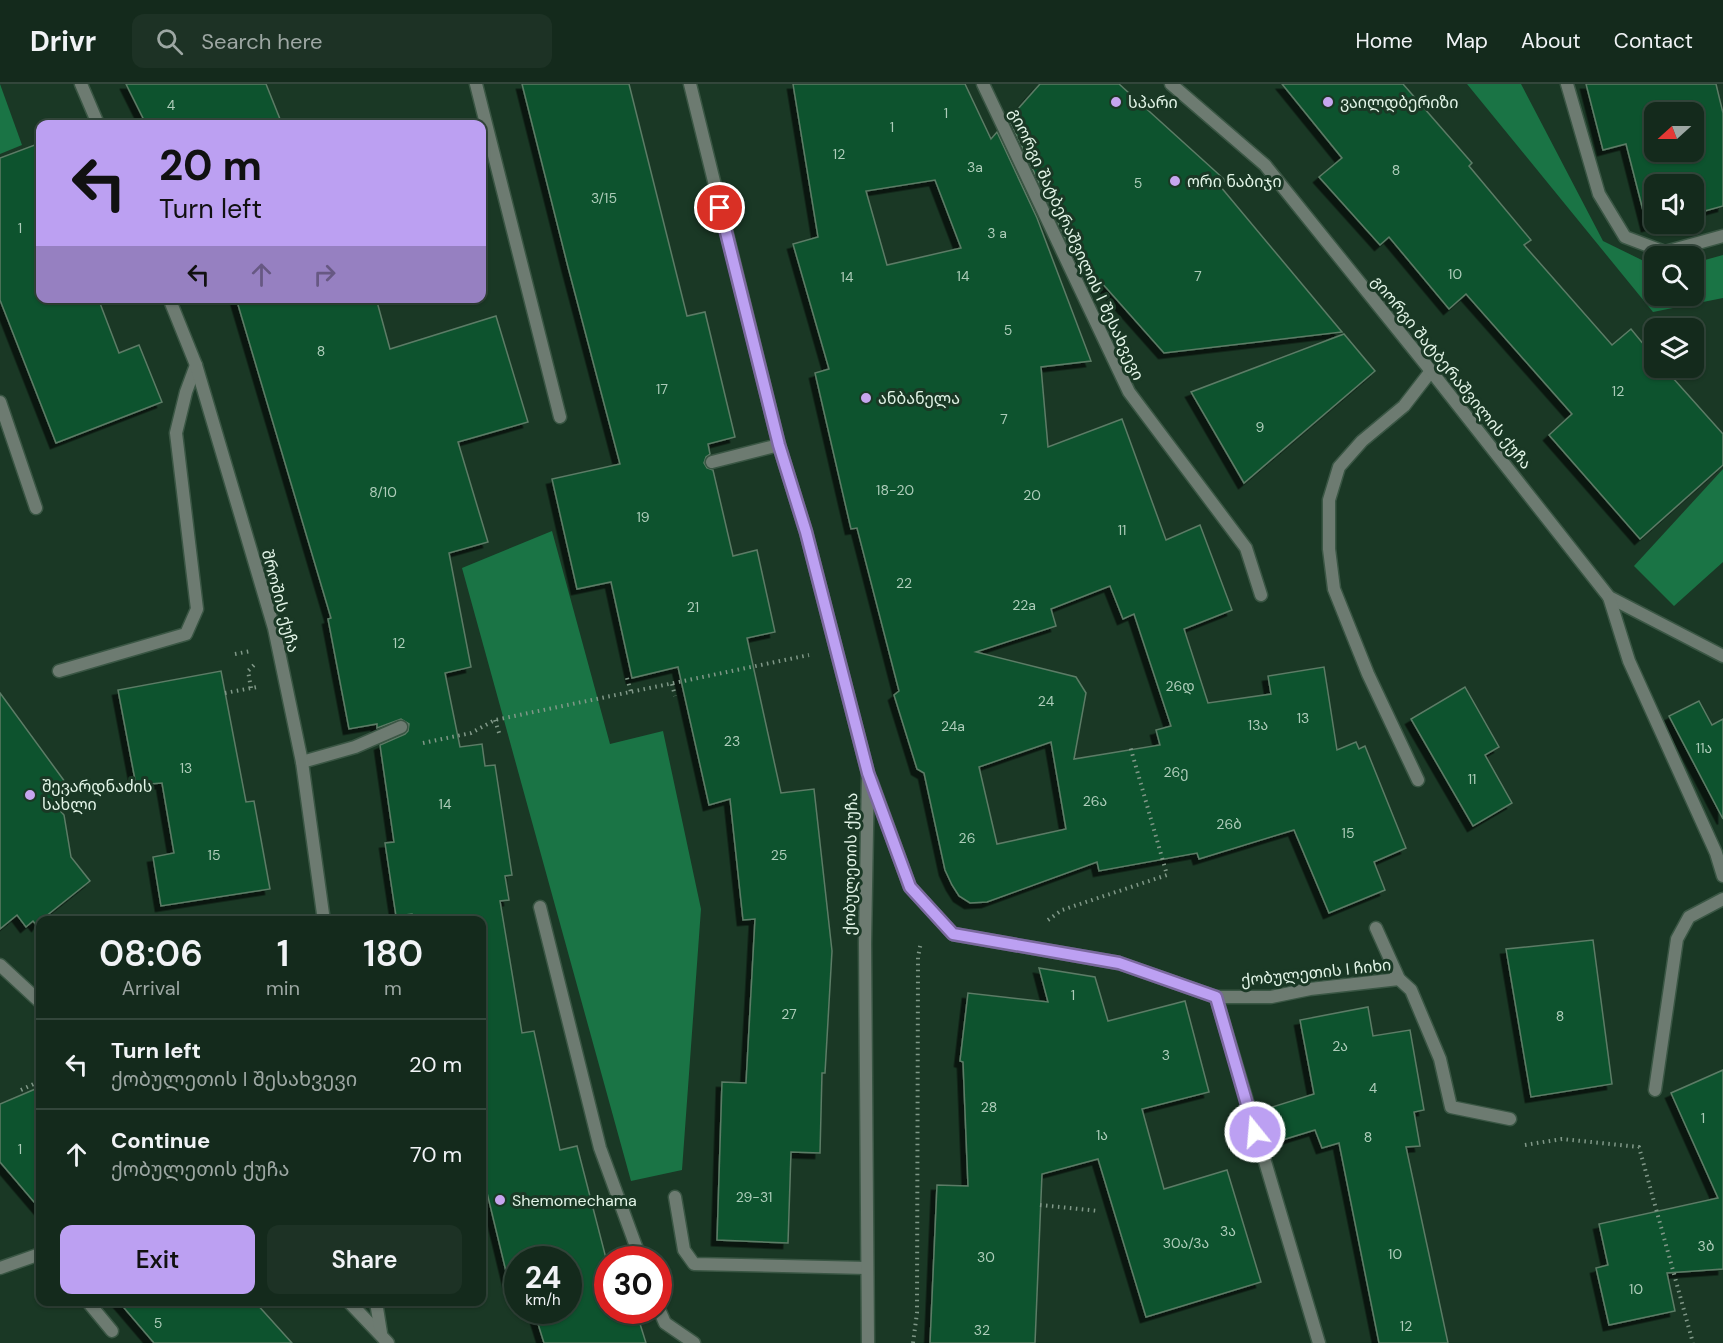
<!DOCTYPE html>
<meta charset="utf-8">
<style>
:root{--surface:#142a1c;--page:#1d3225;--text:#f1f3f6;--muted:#9da7a3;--line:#33463b;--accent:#bca0f2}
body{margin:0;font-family:"DM Sans","Noto Sans Georgian",sans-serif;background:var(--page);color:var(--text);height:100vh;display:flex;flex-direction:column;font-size:22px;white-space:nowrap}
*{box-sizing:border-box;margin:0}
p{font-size:20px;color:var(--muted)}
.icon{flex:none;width:33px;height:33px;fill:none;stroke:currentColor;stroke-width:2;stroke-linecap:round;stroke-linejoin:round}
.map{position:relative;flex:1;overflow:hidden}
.panel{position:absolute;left:36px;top:832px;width:450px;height:390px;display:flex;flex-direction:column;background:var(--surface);border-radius:12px;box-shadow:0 2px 4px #0004,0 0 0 2px var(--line)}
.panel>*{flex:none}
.banner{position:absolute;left:36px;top:36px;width:450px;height:183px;border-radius:12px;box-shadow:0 2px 4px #0004,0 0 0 2px var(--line);background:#bca0f2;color:#111;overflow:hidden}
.needle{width:39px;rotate:249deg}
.tools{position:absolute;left:1644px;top:18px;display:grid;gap:12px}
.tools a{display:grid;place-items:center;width:60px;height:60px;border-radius:12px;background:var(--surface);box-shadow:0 2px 4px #0004,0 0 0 2px var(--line);font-size:30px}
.speed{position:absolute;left:504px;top:1162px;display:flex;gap:12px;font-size:30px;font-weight:700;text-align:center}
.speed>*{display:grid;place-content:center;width:78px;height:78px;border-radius:50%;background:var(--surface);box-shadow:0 2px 4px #0004,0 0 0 2px var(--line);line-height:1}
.speed small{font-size:15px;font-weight:400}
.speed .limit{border:9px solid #d22;background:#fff;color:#111}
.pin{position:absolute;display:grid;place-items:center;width:51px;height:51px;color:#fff;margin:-26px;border:3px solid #fff;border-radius:50%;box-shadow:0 2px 6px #0007}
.me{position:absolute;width:66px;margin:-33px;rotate:343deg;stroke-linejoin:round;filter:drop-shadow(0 0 4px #0008)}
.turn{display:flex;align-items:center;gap:21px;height:126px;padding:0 24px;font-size:27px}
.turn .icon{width:78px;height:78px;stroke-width:2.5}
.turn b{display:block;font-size:42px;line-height:51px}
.lanes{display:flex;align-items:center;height:57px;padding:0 24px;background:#0003;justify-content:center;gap:30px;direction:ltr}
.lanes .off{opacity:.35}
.eta{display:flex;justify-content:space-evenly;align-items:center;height:102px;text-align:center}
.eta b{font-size:36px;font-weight:600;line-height:42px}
.button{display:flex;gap:12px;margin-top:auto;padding:12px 24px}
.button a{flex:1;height:69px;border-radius:12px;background:var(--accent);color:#111;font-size:24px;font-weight:600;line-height:69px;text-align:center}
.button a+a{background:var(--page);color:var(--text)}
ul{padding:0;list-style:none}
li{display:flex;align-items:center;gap:18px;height:90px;padding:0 24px;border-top:2px solid var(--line)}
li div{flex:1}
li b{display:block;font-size:22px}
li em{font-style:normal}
header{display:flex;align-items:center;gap:36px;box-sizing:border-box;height:84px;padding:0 30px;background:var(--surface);border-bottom:2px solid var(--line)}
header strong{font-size:28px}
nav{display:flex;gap:33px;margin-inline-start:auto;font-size:21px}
.search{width:420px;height:54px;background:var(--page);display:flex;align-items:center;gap:15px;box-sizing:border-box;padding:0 21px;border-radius:12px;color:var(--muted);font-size:22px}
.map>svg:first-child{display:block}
</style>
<header>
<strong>Drivr</strong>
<div class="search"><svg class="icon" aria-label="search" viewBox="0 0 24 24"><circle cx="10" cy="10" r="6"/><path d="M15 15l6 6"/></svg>Search here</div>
<nav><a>Home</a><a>Map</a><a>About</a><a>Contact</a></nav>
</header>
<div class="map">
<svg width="1723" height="1259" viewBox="0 0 1723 1259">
<defs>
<filter id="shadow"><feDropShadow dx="-5.5" dy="5.5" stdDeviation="0" flood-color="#0009"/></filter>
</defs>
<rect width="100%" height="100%" fill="#1a3825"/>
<g fill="#1a7445">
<polygon points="0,0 22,61 0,70"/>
<polygon points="1467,0 1521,0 1603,157 1654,182 1654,212 1694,212 1694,179 1723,171 1723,214 1653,228"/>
<polygon points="1723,385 1723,478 1674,522 1634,482"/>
<polygon points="552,447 610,660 663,647 701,825 682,1086 631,1097 462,484"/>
</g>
<g fill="#0f532f" stroke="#5c7c66" stroke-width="1.5" fill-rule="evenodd" filter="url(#shadow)">
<polygon points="126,0 266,0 282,40 146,40"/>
<polygon points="522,0 629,0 687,232 705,228 735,353 708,360 710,370 706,373 704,379 707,384 713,386 733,472 757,466 775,548 747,554 781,709 814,705 832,867 825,989 822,989 820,1069 791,1068 788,1159 717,1156 722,998 746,999 755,835 743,836 730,715 709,721 678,583 632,594 611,498 577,505 552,395 620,380 568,183"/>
<path d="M793 0H965L991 55 997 48 1037 134 1091 277 1041 283 1048 363 1122 335 1166 456 1200 441 1232 526 1184 545 1208 619 1271 610 1268 592 1324 583 1337 666 1356 658 1359 665 1365 662 1406 764 1374 778 1385 806 1329 829 1294 746 1199 775 1197 769 1099 787 1097 778 987 818 970 819 959 812 952 801 945 786 924 689 917 685 894 611 899 607 857 444 851 445 815 289 829 285 793 160 818 153ZM935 96 961 164 887 181 866 107ZM1110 502 1123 535 1134 530 1171 642 1156 646 1160 661 1074 675 1086 609 1076 593 976 568 1056 542 1051 525ZM1051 658 1066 745 997 760 979 683Z"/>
<polygon points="1040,0 1119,0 1225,96 1220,102 1342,248 1164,269 1069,162 1009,35"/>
<polygon points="1282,0 1403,0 1472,79 1469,82 1531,156 1524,161 1612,261 1631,245 1654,273 1654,284 1664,284 1723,350 1723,381 1640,455 1549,351 1572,330 1466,210 1449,225 1389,153 1380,161 1319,93 1342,74"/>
<path d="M1586 0H1716L1723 29V122L1694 130V100H1654L1656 140 1647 142 1626 60 1603 66ZM1654 28H1694V68H1654Z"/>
<polygon points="40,59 40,214 98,214 119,269 139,261 162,318 56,359 0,216 0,74"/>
<polygon points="236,214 376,214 390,265 496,232 528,338 458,358 488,458 449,469 471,583 445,589 460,663 482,660 485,682 495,681 512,791 505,792 509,816 500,817 522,949 534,947 560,1066 577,1062 608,1182 608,1227 636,1227 646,1259 544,1259 534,1227 568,1227 568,1176 518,1176 518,1206 511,1208 482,1088 482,837 413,837 412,830 396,832 385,759 394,758 380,661 405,650 408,647 409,640 401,635 377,644 377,640 349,645 328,535 331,534"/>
<polygon points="1344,250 1375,287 1244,399 1191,308"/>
<polygon points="221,587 246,718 254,717 270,805 161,822 153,773 174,769 162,699 136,701 118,606"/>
<polygon points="1465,603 1499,663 1485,671 1512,719 1473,742 1411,635"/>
<polygon points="0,609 68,702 53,719 64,731 71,773 90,797 40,837 37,842 33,837 26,843 17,831 0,845"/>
<polygon points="1699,617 1712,641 1723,635 1723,735 1669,632"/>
<polygon points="1593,856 1612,1000 1531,1013 1506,865"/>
<polygon points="1039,884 1095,893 1108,937 1185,917 1209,1008 1142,1025 1164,1105 1227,1086 1261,1198 1146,1233 1098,1075 1042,1090 1035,1259 930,1259 937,1101 968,1102 963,978 960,977 968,909 1048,918"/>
<polygon points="1368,923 1373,952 1410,946 1424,1026 1414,1028 1420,1062 1406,1063 1448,1259 1379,1259 1339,1059 1322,1064 1315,1046 1279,1057 1269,1024 1314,1010 1300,936"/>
<polygon points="1723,986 1723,1185 1667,1189 1675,1227 1609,1241 1596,1184 1608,1181 1599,1140 1718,1114 1671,1009"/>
<polygon points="40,1003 40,1125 0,1078 0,1020"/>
<polygon points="119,1218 255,1218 292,1259 154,1259"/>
</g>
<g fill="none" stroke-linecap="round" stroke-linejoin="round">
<g stroke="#3a5644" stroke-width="15">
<g id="service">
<polyline points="476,0 560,333"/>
<polyline points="1567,0 1599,110 1625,153 1665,168 1723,152"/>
<polyline points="0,318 36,424"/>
<polyline points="712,378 779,361"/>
<polyline points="59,587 186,550 197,525 176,349 186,308 196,281"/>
<polyline points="302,678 355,663 401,643"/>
<polyline points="1418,696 1368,590 1334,505 1329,465 1329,416 1339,383 1362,357 1404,322 1431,287"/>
<polyline points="540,823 600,1064 641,1176"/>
<polyline points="1376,844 1399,895 1411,906 1440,975 1451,1023 1510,1035"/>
<polyline points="1216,913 1271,913 1310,905 1399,895"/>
<polyline points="1655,1006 1677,855 1689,833 1723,815"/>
<polyline points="675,1113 684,1166 694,1180 867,1184"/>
<polyline points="0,1184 40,1170"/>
<polyline points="88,1218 112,1247"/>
<polyline points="658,1223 665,1239 694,1259"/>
</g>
</g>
<g stroke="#3a5644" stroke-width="15">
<g id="minor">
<polyline points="81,0 98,40"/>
<polyline points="690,0 779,361 806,448 868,689 865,859 868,1259"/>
<polyline points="983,0 1129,308 1246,464 1261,511"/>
<polyline points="1171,0 1265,81 1431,287 1609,513 1723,572"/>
<polyline points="169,214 196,281 274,544 302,678 324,837"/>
<polyline points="1609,513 1629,577 1716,769 1723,792"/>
<polyline points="871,696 910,803 953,850 1119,879 1216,913 1319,1259"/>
<polyline points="0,881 40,918"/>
<polyline points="349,1218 388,1259"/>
<polyline points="376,1218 381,1249"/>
</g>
</g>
<g stroke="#809888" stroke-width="4" stroke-dasharray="1.5 4.5" stroke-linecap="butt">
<polyline points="235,570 251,567"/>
<polyline points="627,594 631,608"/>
<polyline points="672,600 675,612"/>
<polyline points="251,604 248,587 254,581"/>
<polyline points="225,609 257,603"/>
<polyline points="495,636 500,652"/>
<polyline points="423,659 471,649 495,636 809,571"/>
<polyline points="1048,836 1062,826 1167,791 1130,662"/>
<polyline points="21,1006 40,997"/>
<polyline points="1525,1061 1562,1055 1639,1063 1693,1259"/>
<polyline points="1040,1121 1099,1127"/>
<polyline points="913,1259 917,1229 918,873 921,858"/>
</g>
<use href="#service" stroke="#6d7b71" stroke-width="12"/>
<use href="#minor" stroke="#6d7b71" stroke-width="12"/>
</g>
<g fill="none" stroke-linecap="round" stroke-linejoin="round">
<g stroke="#7a689d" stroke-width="15">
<polyline id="route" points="720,124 779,361 806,448 868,689 910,803 953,850 1119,879 1216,913 1255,1048"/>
</g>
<use href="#route" stroke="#bca0f2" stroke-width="10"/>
</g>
<g fill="#c7a6ef" stroke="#1a3825" stroke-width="2">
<circle cx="1116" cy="18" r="6"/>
<circle cx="1328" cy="18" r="6"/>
<circle cx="1175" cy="97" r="6"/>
<circle cx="866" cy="314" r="6"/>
<circle cx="30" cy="711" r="6"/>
<circle cx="500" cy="1116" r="6"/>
</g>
<g text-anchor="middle" stroke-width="6" stroke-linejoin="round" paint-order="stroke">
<g font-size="14" fill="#adccb9">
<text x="171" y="26">4</text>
<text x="946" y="34">1</text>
<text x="892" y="48">1</text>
<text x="839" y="75">12</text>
<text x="975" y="88">3a</text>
<text x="1396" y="91">8</text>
<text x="1138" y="104">5</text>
<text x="604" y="119">3/15</text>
<text x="20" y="149">1</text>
<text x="997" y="154">3 a</text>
<text x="1455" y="195">10</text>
<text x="963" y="197">14</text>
<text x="1198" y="197">7</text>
<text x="847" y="198">14</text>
<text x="1008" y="251">5</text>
<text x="321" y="272">8</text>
<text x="662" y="310">17</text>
<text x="1618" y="312">12</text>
<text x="1004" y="340">7</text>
<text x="1260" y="348">9</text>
<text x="895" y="411">18-20</text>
<text x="383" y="413">8/10</text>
<text x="1032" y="416">20</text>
<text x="643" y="438">19</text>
<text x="1122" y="451">11</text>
<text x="904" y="504">22</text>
<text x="1024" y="526">22a</text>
<text x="693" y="528">21</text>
<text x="399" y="564">12</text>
<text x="1180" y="607">26დ</text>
<text x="1046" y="622">24</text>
<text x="1303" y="639">13</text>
<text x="1258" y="646">13ა</text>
<text x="953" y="647">24a</text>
<text x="732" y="662">23</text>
<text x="1704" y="669">11ა</text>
<text x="186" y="689">13</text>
<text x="1176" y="693">26ე</text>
<text x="1472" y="700">11</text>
<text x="1095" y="722">26ა</text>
<text x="445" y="725">14</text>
<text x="1229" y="745">26ბ</text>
<text x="1348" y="754">15</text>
<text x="967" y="759">26</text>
<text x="214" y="776">15</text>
<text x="779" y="776">25</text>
<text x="1073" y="916">1</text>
<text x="789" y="935">27</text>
<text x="1560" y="937">8</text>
<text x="1340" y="967">2ა</text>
<text x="1166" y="976">3</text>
<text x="1373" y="1009">4</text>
<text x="989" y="1028">28</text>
<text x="1703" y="1039">1</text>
<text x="1102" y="1056">1ა</text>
<text x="1368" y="1058">8</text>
<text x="20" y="1070">1</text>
<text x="754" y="1118">29-31</text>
<text x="1228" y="1152">3ა</text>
<text x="1186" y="1164">30ა/3ა</text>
<text x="1706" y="1167">3ბ</text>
<text x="1395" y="1175">10</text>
<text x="986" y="1178">30</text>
<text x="1636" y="1210">10</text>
<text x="158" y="1244">5</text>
<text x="1406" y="1247">12</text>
<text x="982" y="1251">32</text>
</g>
<g font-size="16" fill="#e2f4e7" stroke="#1a3825" text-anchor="start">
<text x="1128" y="24">სპარი</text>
<text x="1340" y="24">ვაილდბერიზი</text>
<text x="1187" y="103">ორი ნაბიჯი</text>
<text x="878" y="320">ანბანელა</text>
<text x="42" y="708">შევარდნაძის<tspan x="42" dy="18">სახლი</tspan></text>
<text x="512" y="1122">Shemomechama</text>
</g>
<g font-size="16" fill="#e2f4e7" stroke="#1a3825">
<text transform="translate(1077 160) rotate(65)" y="6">გიორგი შატბერაშვილის I შესახვევი</text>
<text transform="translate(1452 288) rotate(51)" y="6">გიორგი შატბერაშვილის ქუჩა</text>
<text transform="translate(281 517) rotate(75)" y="6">შროშის ქუჩა</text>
<text transform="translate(850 780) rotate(-89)" y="6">ქობულეთის ქუჩა</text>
<text transform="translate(1316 888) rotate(-6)" y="6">ქობულეთის I ჩიხი</text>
</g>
</g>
</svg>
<div class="tools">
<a><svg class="needle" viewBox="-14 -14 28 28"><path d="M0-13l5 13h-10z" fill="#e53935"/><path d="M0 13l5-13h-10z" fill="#9da7a3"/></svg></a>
<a><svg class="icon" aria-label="sound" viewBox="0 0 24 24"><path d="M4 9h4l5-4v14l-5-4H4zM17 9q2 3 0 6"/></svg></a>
<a><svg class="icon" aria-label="search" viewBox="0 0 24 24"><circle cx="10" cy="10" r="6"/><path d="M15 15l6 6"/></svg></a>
<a><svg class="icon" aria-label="layers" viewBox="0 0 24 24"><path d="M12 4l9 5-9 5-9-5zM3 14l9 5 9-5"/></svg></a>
</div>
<div class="speed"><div>24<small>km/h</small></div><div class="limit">30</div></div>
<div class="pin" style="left:720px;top:124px;background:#d93025"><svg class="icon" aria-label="arrive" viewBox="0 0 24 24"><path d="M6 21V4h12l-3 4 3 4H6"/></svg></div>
<svg class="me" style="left:1255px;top:1048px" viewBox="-20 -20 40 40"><circle r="17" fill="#bca0f2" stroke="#fff" stroke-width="3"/><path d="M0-11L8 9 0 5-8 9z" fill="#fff"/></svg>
<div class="banner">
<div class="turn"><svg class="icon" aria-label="left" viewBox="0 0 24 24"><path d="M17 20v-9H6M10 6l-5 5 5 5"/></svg><div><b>20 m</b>Turn left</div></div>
<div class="lanes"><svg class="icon" aria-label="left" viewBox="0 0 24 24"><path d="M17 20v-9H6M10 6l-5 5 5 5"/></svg><svg class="icon off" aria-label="ahead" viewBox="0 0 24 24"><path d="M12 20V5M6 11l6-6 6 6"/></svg><svg class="icon off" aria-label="right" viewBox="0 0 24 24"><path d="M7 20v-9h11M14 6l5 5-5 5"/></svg></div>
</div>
<section class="panel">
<div class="eta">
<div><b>08:06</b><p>Arrival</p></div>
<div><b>1</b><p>min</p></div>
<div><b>180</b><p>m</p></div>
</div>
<ul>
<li><svg class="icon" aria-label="left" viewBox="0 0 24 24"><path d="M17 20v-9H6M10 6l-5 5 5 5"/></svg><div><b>Turn left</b><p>ქობულეთის I შესახვევი</p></div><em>20 m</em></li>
<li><svg class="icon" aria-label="ahead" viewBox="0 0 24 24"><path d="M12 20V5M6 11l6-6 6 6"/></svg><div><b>Continue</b><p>ქობულეთის ქუჩა</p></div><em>70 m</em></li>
</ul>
<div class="button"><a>Exit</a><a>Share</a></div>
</section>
</div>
